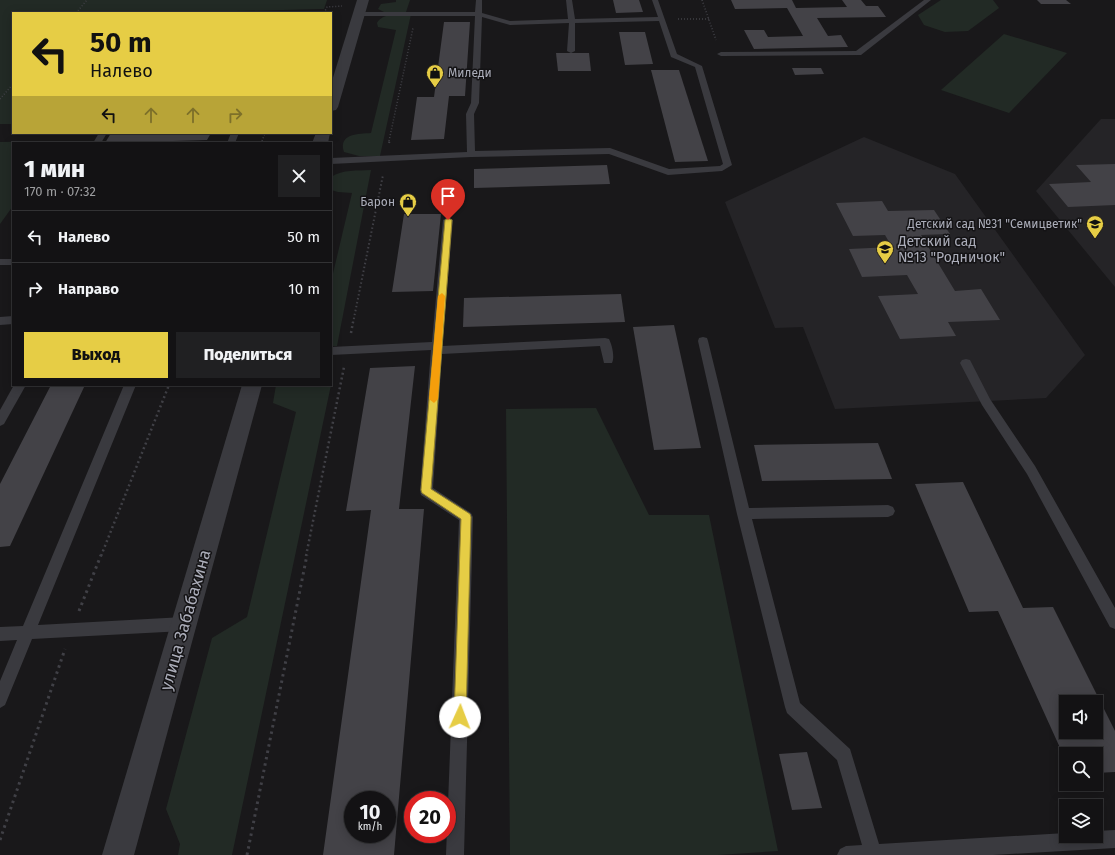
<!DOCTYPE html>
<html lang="ru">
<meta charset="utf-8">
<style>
:root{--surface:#131214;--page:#202022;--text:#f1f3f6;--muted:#9d9ea0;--line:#323234;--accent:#e6cd45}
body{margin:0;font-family:"Fira Sans",sans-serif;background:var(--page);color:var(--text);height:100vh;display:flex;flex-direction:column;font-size:15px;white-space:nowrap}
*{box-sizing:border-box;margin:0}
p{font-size:13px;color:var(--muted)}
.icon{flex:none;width:22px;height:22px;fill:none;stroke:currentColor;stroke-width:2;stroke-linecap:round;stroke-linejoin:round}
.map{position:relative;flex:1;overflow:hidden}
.sheet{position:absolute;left:12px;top:142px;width:320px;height:244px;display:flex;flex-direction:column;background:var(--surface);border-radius:0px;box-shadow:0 2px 10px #0003,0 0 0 1px var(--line)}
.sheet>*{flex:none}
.hud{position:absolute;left:12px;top:12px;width:320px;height:122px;border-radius:0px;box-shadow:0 2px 10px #0003,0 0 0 1px var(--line);background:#e6cd45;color:#111;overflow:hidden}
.fabs{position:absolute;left:1059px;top:695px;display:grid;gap:8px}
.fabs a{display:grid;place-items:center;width:44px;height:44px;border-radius:0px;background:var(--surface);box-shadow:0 2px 10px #0003,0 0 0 1px var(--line);font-size:20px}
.speed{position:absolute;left:344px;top:791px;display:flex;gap:8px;font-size:20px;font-weight:700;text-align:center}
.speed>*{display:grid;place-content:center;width:52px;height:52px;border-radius:50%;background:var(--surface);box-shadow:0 2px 10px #0003,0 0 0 1px var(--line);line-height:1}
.speed small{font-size:10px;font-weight:400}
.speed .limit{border:6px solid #d22;background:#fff;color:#111}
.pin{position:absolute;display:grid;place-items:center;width:34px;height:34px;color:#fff;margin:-41px -17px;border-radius:50% 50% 50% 0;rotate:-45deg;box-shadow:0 0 4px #0007}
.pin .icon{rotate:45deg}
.me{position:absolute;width:44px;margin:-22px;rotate:2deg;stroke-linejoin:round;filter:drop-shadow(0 0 3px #0008)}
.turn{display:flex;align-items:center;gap:14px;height:84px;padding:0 12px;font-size:18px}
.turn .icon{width:52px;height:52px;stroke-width:2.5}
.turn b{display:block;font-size:28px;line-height:34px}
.lanes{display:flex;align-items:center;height:38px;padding:0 12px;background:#0003;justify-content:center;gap:20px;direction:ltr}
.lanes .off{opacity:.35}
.round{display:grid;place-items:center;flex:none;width:42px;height:42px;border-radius:0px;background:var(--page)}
.headline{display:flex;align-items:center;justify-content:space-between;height:68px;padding:0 12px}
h1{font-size:24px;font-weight:800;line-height:30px}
.button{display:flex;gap:8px;margin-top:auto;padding:8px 12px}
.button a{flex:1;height:46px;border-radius:0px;background:var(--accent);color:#111;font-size:16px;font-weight:800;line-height:46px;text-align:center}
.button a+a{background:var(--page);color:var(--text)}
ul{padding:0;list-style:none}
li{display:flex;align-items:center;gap:12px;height:52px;padding:0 12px;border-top:1px solid var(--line)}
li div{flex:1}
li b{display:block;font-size:15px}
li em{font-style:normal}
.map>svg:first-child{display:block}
</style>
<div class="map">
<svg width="1115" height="855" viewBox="0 0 1115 855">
<rect width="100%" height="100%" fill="#19181a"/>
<g fill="#252427">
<polygon points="1101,119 1115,119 1115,287 1036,191"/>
<polygon points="864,137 955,174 1085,355 1046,398 835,409 803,327 775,328 725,202"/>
</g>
<g fill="#222a25">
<polygon points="0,0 327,0 324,9 154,13 13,13 13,124 0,124"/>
<polygon points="396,0 410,0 406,12 384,12 378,9 381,4 396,2"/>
<polygon points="941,0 993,0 999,8 968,31 945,32 924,25 918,15"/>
<path d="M411 14 380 156H359L344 152C338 133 359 134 371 133L396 30 378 27 377 23C383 12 400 15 411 14Z"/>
<polygon points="1004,34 1067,53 1009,113 941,90"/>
<polygon points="60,141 59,143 13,143 13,206 0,224 0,142"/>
<path d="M371 170 337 346H331V282L352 193 338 192 331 190V177C343 169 357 171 371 170Z"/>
<polygon points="276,385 331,385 232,855 178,855 180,844 166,809 212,638 247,617 296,412 273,403"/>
<polygon points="596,408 649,515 709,515 778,851 718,855 510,855 506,409"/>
</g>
<g fill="#434247" fill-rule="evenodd">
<polygon points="613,0 639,0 643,12 616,13"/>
<polygon points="731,0 792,0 796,8 847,7 842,0 861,0 866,6 878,6 886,17 817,18 828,36 841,35 848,47 754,49 744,30 764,30 768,37 803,36 787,8 735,9"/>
<polygon points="1037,0 1066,0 1071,4 1041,4"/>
<polygon points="444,22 470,22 465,96 449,96 444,139 411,140 417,97 434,97"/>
<polygon points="619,32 645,32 653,64 625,65"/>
<polygon points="556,53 589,53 591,71 558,71"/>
<polygon points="792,68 821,68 824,74 795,75"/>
<polygon points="651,70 679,70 708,161 675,162"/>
<polygon points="111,133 211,133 207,140 105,143"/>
<polygon points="1115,164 1115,205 1068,207 1049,184 1091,182 1076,165"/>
<polygon points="607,165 610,184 474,188 474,169"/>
<polygon points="882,201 888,211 934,210 950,234 921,235 955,291 981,289 1000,320 948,322 956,336 900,339 878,296 918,294 907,275 862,277 849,249 892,247 885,235 853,236 836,203"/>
<polygon points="404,214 441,214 433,291 392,292"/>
<polygon points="621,294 625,322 463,327 464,298"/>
<polygon points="674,325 701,448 654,450 633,327"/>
<path d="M415 366 399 509H424L394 855H323L371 510 346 511 370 368ZM353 800H387V834H353Z"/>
<polygon points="51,385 85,385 10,546 0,547 0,484"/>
<polygon points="878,443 892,479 762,481 754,445"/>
<path d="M963 482 1023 608 1053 607 1115 731V772L1096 773V754H1066V761L998 611 969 612 915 484ZM1066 702H1096V732H1066Z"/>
<polygon points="807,752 822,808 792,810 779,754"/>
</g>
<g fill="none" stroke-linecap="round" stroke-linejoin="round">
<g stroke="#404046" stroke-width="1.5" stroke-dasharray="1 2" stroke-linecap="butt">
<polyline points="702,0 716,40"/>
<polyline points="76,13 87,0"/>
<polyline points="324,13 327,7 342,6"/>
<polyline points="678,19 709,19"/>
<polyline points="0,99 13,84"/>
<polyline points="262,141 265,133"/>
<polyline points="389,141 413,28"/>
</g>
<g stroke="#404046" stroke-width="2" stroke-dasharray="1.5 2.5" stroke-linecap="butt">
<polyline points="262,143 263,140"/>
<polyline points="389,143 390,140"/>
<polyline points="353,323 383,175"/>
</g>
<g stroke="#404046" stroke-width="2.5" stroke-dasharray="2 3" stroke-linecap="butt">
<polyline points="351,333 353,322"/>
<polyline points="101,556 169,385"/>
<polyline points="306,556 344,367"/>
</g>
<g stroke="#404046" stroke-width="3" stroke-dasharray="2.5 4" stroke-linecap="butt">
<polyline points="79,611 101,555"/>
<polyline points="0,840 65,649"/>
<polyline points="247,855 307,555"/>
</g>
<g fill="#3a3a3f" fill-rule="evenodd">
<path d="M476 0H482V13L510 21 568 19 566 0H572L575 19 658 17 652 0H658L677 54 702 66 732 165 722 171 668 175 609 154 471 157 331 164V158L467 152 466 114 471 103 475 16H359L356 14 359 12H475ZM482 17 510 25 569 23 567 51 571 53 575 51V23L659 21 671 57 695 67 723 164 720 166 669 169 610 148 475 151 474 114 479 103Z"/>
<polygon points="924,0 931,0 861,55 721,56 717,54 721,52 856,51"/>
<polygon points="99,133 107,133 101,143 93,143"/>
<polygon points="231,133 239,133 235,143 227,143"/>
<path d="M448 217 453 220 442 346 605 338 609 339C612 345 615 357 612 363H604L600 346 442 354 433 488 471 513 473 517 464 855H446L459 520 421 495 420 491 431 350 331 355V347L432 342 443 220Z"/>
<rect x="0" y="259" width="13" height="6"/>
<polygon points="13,316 13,324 0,325 0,317"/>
<polygon points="703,337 707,338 708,341 749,508 888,505 893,507 895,511 893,515 888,517 752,519 800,703 850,749 879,844 1066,833 1066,836 1096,836 1096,831 1115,830 1115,848 993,855 837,855 840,849 846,846 862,845 837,760 787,713 785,707 737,514 698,341 699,338"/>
<polygon points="966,359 970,360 990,399 1035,466 1115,608 1115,629 1110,627 1027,474 982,405 960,363 962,360"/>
<polygon points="14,385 26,385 4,424 0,426 0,410"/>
<polygon points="124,385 136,385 38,625 184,617 189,619 191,624 189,629 184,631 32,639 5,705 0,708 0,681 17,640 0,641 0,627 23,626"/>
</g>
<g fill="#3a3a3f" fill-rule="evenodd">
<polygon points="357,0 369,0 338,107 336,110 331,111 331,84"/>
<polygon points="316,133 330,133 328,143 312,143"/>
<polygon points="242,385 262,385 134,855 102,855"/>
</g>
</g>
<polygon fill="#e6cd45" stroke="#96852d" points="448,218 452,220 431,489 470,514 471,517 466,717 464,721 460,723 456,721 454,717 461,519 422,493 421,490 445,220"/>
<polygon fill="#f59e0b" points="442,293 445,296 438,399 434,403 429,399 438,296"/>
<defs>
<g id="shop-pin" transform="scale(0.9)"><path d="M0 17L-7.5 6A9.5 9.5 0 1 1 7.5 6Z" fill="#e6cd45" stroke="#141315"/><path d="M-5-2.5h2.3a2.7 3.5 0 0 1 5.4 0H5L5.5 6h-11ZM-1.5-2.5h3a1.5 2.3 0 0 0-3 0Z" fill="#111"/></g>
<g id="school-pin" transform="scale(0.9)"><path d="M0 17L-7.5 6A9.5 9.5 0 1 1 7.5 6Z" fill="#e6cd45" stroke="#141315"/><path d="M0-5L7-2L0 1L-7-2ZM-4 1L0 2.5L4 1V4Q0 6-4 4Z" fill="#111"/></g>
</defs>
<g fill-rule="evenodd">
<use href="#shop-pin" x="435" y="73"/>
<use href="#shop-pin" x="408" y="202"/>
<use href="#school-pin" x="1095" y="224"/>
<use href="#school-pin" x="885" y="249"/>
</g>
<g text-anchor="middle" stroke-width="3" stroke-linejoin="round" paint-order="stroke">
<g font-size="12" fill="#abadb9" stroke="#141315" text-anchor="end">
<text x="448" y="77" text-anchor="start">Миледи</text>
<text x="395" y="206">Барон</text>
<text x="1082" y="228">Детский сад №31 "Семицветик"</text>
</g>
<g font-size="14" fill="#abadb9" stroke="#141315" text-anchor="start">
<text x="898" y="246">Детский сад<tspan x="898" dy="16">№13 "Родничок"</tspan></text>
</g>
<g font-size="17" fill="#abadb9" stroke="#141315">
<text transform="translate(185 620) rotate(-74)" y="6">улица Забабахина</text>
</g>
</g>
</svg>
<div class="fabs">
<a><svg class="icon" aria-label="sound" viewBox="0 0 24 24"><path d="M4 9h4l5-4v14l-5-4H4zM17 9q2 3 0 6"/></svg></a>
<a><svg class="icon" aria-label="search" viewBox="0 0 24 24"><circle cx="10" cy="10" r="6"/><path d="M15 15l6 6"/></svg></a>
<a><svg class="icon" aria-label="layers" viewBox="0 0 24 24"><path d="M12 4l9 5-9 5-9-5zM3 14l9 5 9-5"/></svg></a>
</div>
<div class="speed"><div>10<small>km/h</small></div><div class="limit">20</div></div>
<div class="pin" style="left:448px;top:220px;background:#d93025"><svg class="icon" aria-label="arrive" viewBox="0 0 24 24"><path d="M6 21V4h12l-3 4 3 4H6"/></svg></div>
<svg class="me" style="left:460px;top:717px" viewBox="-20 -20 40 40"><circle r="19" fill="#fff"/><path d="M0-13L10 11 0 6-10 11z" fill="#e6cd45"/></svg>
<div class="hud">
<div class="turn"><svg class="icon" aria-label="left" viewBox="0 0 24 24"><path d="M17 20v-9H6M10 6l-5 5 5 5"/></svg><div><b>50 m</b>Налево</div></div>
<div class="lanes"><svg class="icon" aria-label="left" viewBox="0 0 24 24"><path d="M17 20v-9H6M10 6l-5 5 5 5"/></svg><svg class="icon off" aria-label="ahead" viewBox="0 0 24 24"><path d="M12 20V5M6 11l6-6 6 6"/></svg><svg class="icon off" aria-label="ahead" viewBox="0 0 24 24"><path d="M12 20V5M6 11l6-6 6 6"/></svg><svg class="icon off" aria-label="right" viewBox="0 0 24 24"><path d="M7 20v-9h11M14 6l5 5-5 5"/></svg></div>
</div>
<section class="sheet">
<div class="headline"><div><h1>1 мин</h1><p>170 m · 07:32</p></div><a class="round"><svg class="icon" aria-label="close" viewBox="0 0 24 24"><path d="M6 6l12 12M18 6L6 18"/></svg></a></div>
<ul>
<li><svg class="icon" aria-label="left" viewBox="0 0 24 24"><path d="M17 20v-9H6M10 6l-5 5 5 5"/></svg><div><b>Налево</b></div><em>50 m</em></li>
<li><svg class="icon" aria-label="right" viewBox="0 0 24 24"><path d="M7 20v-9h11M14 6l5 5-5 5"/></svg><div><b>Направо</b></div><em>10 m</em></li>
</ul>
<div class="button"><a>Выход</a><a>Поделиться</a></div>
</section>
</div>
